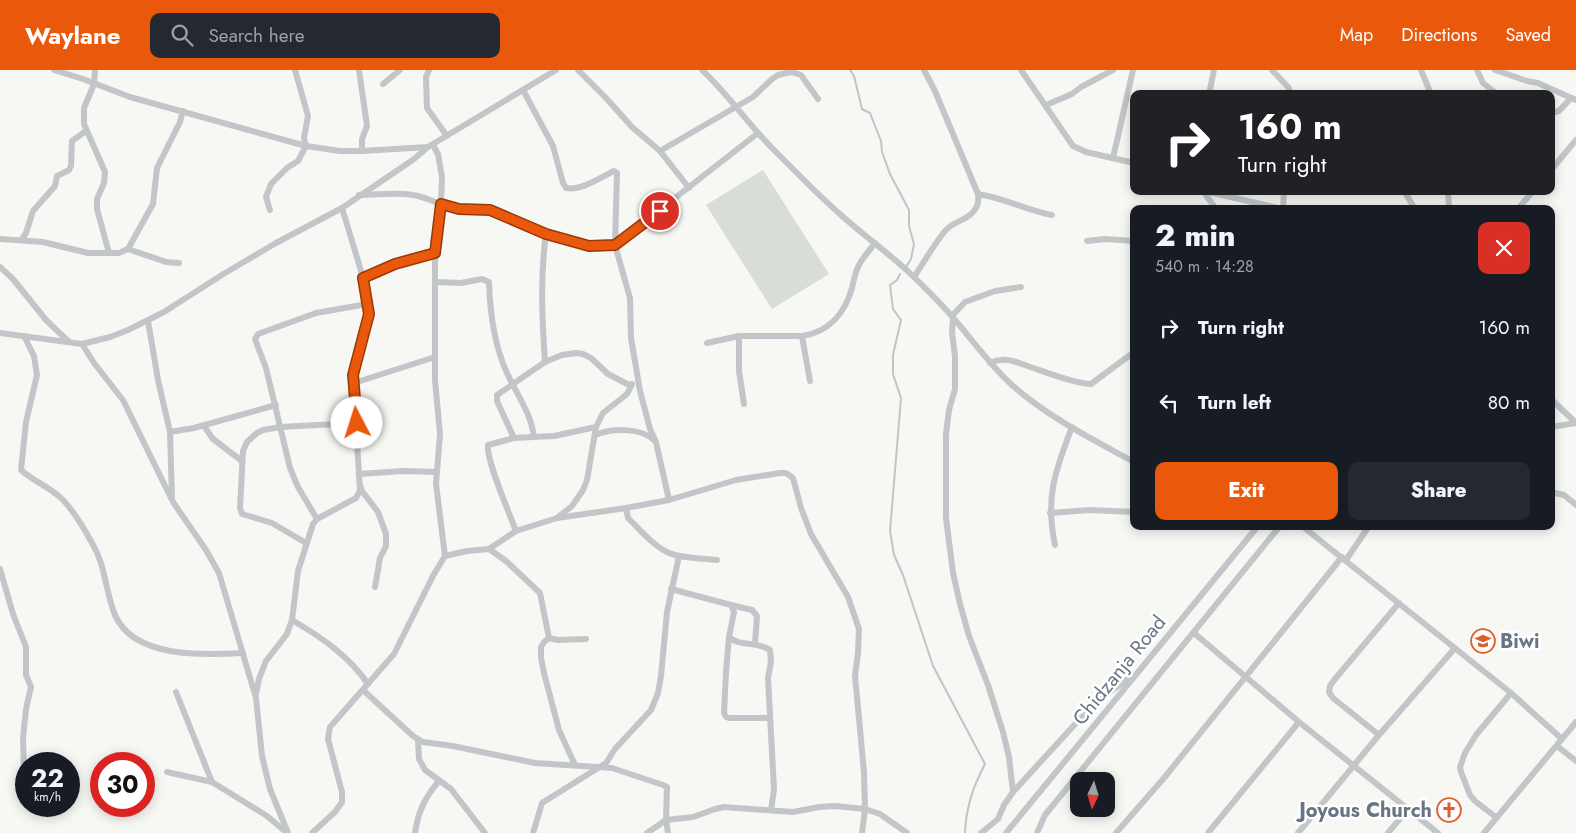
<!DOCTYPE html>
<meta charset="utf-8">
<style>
:root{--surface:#171b24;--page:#242831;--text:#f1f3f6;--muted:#9ea1a6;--accent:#ea580c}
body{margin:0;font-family:Jost,sans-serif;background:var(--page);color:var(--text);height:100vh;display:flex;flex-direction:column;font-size:19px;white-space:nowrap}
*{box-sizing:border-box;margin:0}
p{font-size:16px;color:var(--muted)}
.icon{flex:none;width:28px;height:28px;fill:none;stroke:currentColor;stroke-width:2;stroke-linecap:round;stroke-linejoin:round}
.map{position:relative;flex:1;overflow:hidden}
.drawer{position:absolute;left:1130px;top:135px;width:425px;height:325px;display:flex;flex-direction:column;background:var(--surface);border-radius:10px;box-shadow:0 2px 12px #0003}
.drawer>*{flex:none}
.top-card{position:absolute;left:1130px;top:20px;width:425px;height:105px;border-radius:10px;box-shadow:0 2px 12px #0003;background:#202124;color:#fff;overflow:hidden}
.needle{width:32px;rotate:184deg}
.tools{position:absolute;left:1070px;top:702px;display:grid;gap:10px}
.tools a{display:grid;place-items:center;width:45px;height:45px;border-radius:10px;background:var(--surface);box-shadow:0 2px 12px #0003;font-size:25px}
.speed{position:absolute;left:15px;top:682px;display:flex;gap:10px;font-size:25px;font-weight:700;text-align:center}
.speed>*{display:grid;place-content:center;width:65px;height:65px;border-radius:50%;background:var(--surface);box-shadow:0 2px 12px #0003;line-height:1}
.speed small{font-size:12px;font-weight:400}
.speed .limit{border:8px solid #d22;background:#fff;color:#111}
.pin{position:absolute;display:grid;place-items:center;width:42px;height:42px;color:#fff;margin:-21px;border:2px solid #fff;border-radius:50%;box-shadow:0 1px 5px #0007}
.me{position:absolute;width:55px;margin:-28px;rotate:355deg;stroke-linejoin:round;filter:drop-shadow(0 0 4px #0008)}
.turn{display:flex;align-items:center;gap:18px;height:105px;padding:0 25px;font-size:22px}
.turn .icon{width:65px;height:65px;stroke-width:2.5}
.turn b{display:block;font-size:35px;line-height:42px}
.round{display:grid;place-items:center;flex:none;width:52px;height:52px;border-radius:10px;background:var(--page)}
.summary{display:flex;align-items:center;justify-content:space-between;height:85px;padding:0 25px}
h1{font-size:30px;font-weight:800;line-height:38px}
.cta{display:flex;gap:10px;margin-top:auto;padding:10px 25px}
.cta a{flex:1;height:58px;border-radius:10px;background:var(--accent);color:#fff;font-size:20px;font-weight:800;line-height:58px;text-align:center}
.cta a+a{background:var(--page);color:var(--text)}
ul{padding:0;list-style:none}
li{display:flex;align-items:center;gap:15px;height:75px;padding:0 25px}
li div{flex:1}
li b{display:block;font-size:19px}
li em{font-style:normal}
header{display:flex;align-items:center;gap:30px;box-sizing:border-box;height:70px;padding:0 25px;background:var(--accent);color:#fff}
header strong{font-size:24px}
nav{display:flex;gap:28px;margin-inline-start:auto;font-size:18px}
.search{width:350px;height:45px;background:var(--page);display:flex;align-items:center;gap:12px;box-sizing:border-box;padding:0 18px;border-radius:10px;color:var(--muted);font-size:19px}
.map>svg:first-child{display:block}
</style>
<header>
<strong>Waylane</strong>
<div class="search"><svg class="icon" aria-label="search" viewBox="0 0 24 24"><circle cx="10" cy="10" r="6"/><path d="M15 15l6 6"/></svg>Search here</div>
<nav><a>Map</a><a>Directions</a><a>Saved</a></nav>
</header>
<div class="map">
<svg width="1576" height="763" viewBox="0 0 1576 763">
<rect width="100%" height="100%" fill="#f7f7f4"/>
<polygon fill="#d8ded5" points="763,100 829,204 772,239 706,135"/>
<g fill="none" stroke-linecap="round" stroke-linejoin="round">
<g stroke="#bcc6cb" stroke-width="2">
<polyline points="850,0 854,6 862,39 870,43 881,71 882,82 890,104 909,140 909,156 914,174 911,189 906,197"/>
<path d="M900 204 897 210 890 215 893 239 901 250 893 285V304L901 328 890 461 894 485 903 505 933 596 985 694C973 717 966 737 965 763"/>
</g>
<g stroke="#c2c6c9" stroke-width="6">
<polyline points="54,0 83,9 130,27 306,76 340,81 362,81 428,77 556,0"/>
<polyline points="95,0 94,14 84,38 84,54 105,102 104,113 97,129 97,139 109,183"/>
<polyline points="359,0 367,56 362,69 362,81"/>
<polyline points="429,0 426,7 427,38 447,66"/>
<polyline points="578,0 606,28 632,57 660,81 689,118"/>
<path d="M702 0C728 24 748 54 773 79 795 101 817 124 841 145 865 167 892 185 916 209 929 222 943 235 955 250 974 272 991 296 1012 315 1048 347 1092 369 1134 392"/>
<polyline points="1021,0 1073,76 1086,82 1134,93"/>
<polyline points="1272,0 1288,17 1291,24"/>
<polyline points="1421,0 1431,24"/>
<polyline points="1477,0 1483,13 1497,24"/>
<polyline points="1495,0 1527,11 1538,13 1576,30"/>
<polyline points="383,14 400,0"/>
<path d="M523 20 553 76 563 113 566 118C581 121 601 107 614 101L617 103 615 175 630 228 631 268 640 321 650 359 656 372 669 430"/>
<polyline points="1209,24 1214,0"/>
<polyline points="1046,35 1072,24 1081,17 1113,0"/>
<polyline points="1551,43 1559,41 1571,28"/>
<polyline points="433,75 438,84 442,107 441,134 435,183 435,310 440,364 436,414 445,486"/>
<polyline points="660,81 753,27 772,9 778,5 791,2 801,5 818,29"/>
<polyline points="1113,88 1133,0"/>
<polyline points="1551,100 1576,70"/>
<polyline points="1203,121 1216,139"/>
<polyline points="1205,121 1282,139"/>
<polyline points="1404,121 1415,139"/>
<polyline points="1448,121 1449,139"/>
<path d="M978 124C1004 128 1026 140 1052 145"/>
<path d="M359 125C377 125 396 122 413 125 427 127 439 135 453 138 465 140 479 138 491 141 532 152 571 184 615 175L758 63"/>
<polyline points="1283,139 1284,121"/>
<polyline points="1518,139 1533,121"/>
<polyline points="270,140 266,127 271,114 287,98 298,91 306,76 304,68 308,46 295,0"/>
<polyline points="0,169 43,172 88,183 119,183 128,179 153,134 157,98 180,52 183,41"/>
<polyline points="22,169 26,163 33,141 55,116 57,106 69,100 71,96 72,71 86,61"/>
<polyline points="1087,171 1105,169 1134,171"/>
<polyline points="128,179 166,192 179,193"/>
<polyline points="0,197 13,209 46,250 68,271"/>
<path d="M914 207C923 194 937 169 947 159 955 151 967 150 973 142 978 137 979 131 978 124L935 21 924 0"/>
<polyline points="363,208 395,195 435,183"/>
<path d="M435 212 461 213 482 209 489 212C490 243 494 275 507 303 517 325 531 343 534 367"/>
<polyline points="952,246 965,232 995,221 1021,217"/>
<polyline points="953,248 952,263 955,286 955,319 949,340 946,364 946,448 953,503 960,534 969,566 988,615 1003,662 1009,687 1013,722"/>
<polyline points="148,251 158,310 170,362 172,427"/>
<polyline points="0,263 82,274 110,267 128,260 164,242 225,203 276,173 342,138 414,89 428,77"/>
<path d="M24 266 34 286 37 305 26 352 21 400C33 411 50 417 62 429 72 439 85 460 92 473 106 496 105 521 115 545 134 589 205 585 243 583"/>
<polyline points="739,266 739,301 744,334"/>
<polyline points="802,266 810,311"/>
<path d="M707 273 739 266H802C829 262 845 243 852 218 854 210 855 202 859 195 863 187 870 180 875 173"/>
<polyline points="82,274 94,293 123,330 173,432 206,480 219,503 256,628 262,686 270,719 288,763"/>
<path d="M545 292C542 249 540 207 546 164"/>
<path d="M990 293C1008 285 1020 294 1036 299 1050 304 1077 314 1091 314L1134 282"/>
<polyline points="354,313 435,287"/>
<polyline points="1551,329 1576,353"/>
<polyline points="204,356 213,369 242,391"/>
<polyline points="1551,357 1576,353"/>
<polyline points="170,362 194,358 276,335"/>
<path d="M595 365C612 358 641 357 655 371"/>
<polyline points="514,368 497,331 497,325 545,292 562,285 576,283 583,284 591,288 608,304 631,316"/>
<polyline points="360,404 403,401 436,402"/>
<polyline points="360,415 362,421 378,442 386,464 386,476 380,488 375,517"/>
<polyline points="1551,422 1564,425 1576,435"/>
<path d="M626 438 628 448 632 452C643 463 655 477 669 483 684 489 702 488 717 490"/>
<polyline points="1050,443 1090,440 1134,442"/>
<polyline points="557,448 572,436 583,420 587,410 596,357 603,343 627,324 632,314"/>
<polyline points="317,449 298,417 290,398 266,298 255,269 258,264 316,243 367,234"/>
<polyline points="1302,456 1511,623 1562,669"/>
<path d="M516 461C510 444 486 391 488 375L514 368 554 366 596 357"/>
<polyline points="306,473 272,453 242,444 240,438 243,381 247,372 257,363 263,360 280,357 357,353"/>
<path d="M1055 475C1045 428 1055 401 1072 357"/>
<polyline points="489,479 506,491 540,523 549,568"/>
<polyline points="1346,490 1369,456"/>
<polyline points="0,499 13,544 26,577 26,605 31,617 26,639 23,668 24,700"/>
<path d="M671 519 731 535 734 542 729 567C740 577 758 571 770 580L771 592 768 608 774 719 771 740"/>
<polyline points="731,535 752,540 757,546 755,574"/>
<path d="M292 550C321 567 349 586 368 614"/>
<polyline points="1194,563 1299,652 1438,763"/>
<polyline points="729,567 726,602 724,643 726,647 729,648 770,648"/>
<polyline points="363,620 413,666 423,672 453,676 535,693 612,698 663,715 667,717 666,750 668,763"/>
<polyline points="176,622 212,712"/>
<polyline points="256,624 259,609 266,591 287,564 289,558 292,550 298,501 313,454 317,449 356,428 360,421 353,305 369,245 362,204 342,138"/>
<polyline points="1379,665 1333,628 1329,622 1330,616 1335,609 1399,533"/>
<polyline points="418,670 419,689 425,700 451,719 485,763"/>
<polyline points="1557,676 1576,691"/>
<polyline points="575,695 559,660 544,603 541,588 541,577 544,572 549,568 558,570 586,569"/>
<polyline points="167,702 212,712 267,746 286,762"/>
<polyline points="1497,748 1475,731 1470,725 1461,702 1460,697 1465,683 1476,665 1511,623"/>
<polyline points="312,763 335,742 342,732 342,722 328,669 330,657 394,584 434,504 445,486 467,481 489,479 516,461 557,448 626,438 669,430 736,410 780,403 786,403 793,408 801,438 811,464 848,527 859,559 858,583 855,606 864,702 865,739 862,763"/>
<path d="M415 763C418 742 425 727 439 711"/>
<polyline points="533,763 542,733 606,693 615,679 651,640 658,623 661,606 667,542 679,486"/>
<polyline points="647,763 666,750 693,747 715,739 724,737 793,742 819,737 835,736 865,739 880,744 907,763"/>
<polyline points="981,763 998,749 1004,735 1013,722 1077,652 1107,624 1133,605"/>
<polyline points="1006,763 1258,456"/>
<polyline points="1037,763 1045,745 1280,456"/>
<polyline points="1116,763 1164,708 1342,487"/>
<polyline points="1208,763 1299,652"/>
<polyline points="1298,763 1379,665 1455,578"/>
<polyline points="1388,763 1408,739"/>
<polyline points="1484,763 1576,652"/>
</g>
</g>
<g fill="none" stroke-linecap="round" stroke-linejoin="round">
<g stroke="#983908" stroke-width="12">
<polyline id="route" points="357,353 353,305 369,244 363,208 395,194 435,183 441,134 459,139 490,140 546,164 589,176 615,175 660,141"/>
</g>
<use href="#route" stroke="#ea580c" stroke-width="9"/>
</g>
<defs>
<g id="school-ring" transform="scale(1.25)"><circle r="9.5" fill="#fff" stroke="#de5e2c" stroke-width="1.5"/><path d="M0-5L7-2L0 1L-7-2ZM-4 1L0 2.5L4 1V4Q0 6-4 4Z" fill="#de5e2c"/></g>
<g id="church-ring" transform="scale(1.25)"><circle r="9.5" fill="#fff" stroke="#de5e2c" stroke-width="1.5"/><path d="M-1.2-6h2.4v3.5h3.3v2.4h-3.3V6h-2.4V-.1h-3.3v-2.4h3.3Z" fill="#de5e2c"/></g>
</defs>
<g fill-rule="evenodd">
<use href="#school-ring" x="1483" y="571"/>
<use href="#church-ring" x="1449" y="740"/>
</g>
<g text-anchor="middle" stroke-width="5" stroke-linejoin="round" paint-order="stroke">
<g font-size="20" font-weight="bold" fill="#677684" stroke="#fff" text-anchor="start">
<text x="1500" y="578">Biwi</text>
<text x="1432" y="747" text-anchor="end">Joyous Church</text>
</g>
<g font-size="20" fill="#677684" stroke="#fff">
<text transform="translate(1119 600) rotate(-51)" y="7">Chidzanja Road</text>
</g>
</g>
</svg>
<div class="tools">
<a><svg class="needle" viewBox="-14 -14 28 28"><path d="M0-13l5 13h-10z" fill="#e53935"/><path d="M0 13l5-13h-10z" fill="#9ea1a6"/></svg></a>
</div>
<div class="speed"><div>22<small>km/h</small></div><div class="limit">30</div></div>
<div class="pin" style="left:660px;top:141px;background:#d93025"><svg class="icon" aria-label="arrive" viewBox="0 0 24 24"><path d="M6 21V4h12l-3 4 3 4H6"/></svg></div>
<svg class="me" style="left:357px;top:353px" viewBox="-20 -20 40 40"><circle r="19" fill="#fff"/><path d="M0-13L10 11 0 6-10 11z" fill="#ea580c"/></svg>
<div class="top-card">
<div class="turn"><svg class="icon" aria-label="right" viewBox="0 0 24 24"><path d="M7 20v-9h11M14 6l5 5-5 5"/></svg><div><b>160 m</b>Turn right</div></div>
</div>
<section class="drawer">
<div class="summary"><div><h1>2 min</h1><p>540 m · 14:28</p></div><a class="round" style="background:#d93025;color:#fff"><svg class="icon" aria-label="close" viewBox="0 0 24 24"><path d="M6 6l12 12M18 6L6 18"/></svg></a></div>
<ul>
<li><svg class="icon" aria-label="right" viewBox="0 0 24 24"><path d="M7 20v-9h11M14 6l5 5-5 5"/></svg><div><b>Turn right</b></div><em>160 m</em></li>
<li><svg class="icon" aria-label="left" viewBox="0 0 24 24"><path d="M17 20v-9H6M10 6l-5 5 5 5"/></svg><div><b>Turn left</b></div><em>80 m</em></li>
</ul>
<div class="cta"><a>Exit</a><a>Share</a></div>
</section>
</div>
